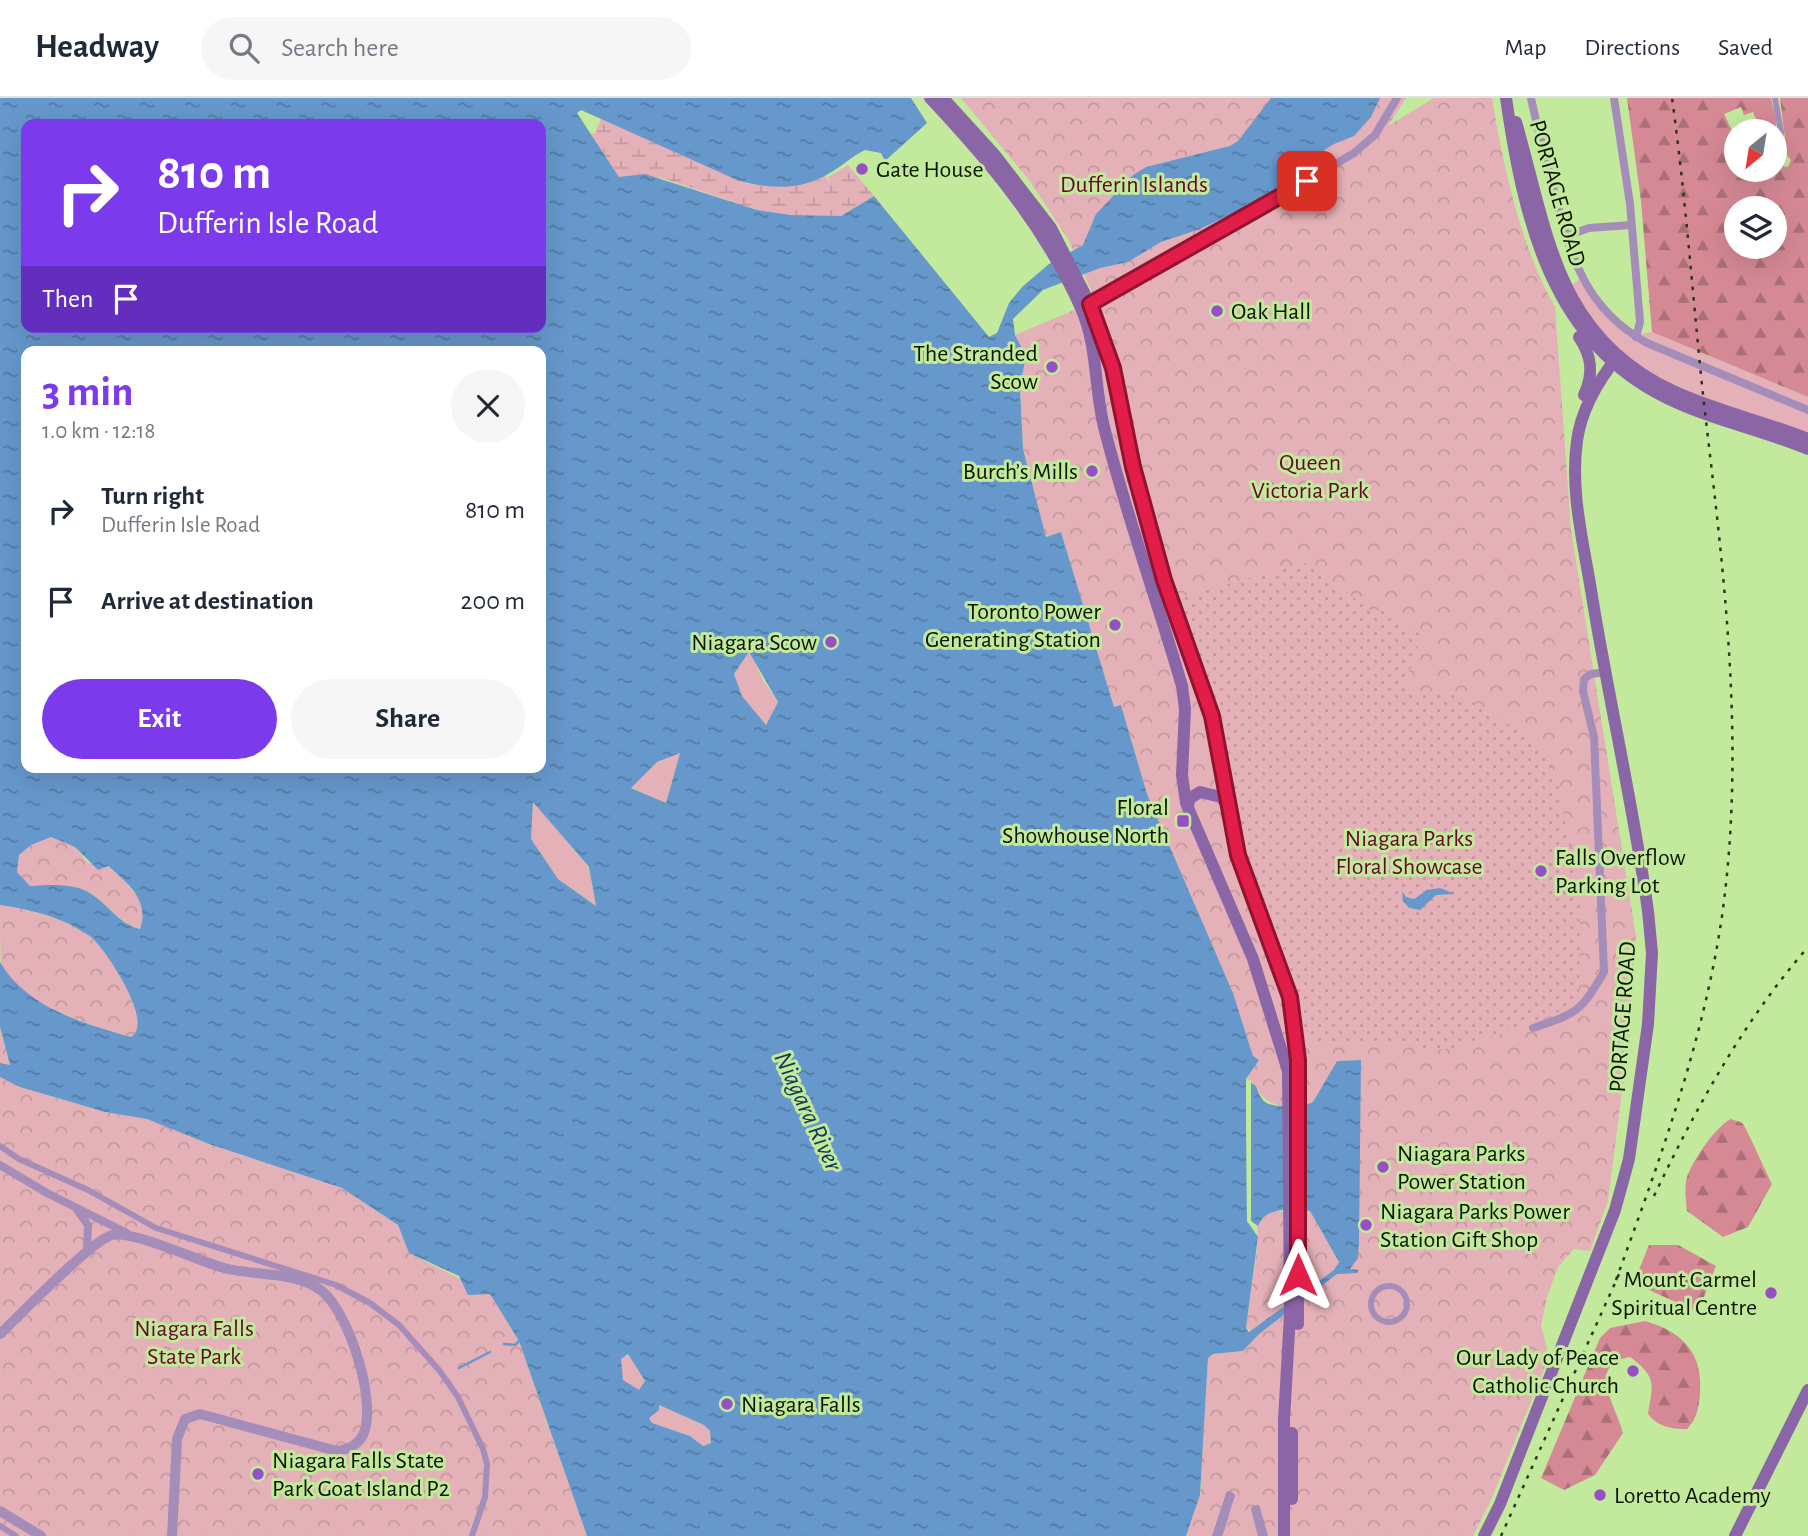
<!DOCTYPE html>
<meta charset="utf-8">
<style>
:root{--surface:#fff;--page:#f6f6f7;--text:#1f2937;--muted:#747a83;--line:#e0e1e3;--accent:#7c3aed}
body{margin:0;font-family:"Alegreya Sans",sans-serif;background:var(--page);color:var(--text);height:100vh;display:flex;flex-direction:column;font-size:26px;white-space:nowrap}
*{box-sizing:border-box;margin:0}
p{font-size:23px;color:var(--muted)}
.icon{flex:none;width:38px;height:38px;fill:none;stroke:currentColor;stroke-width:2;stroke-linecap:round;stroke-linejoin:round}
.map{position:relative;flex:1;overflow:hidden}
.panel{position:absolute;left:21px;top:248px;width:525px;height:427px;display:flex;flex-direction:column;background:var(--surface);border-radius:14px;box-shadow:0 7px 28px #0002}
.panel>*{flex:none}
.top-card{position:absolute;left:21px;top:21px;width:525px;height:214px;border-radius:14px;box-shadow:0 7px 28px #0002;background:#7c3aed;color:#fff;overflow:hidden}
.needle{width:46px;rotate:210deg}
.controls{position:absolute;left:1724px;top:21px;display:grid;gap:14px}
.controls a{display:grid;place-items:center;width:63px;height:63px;border-radius:50%;background:var(--surface);box-shadow:0 7px 28px #0002;font-size:35px}
.pin{position:absolute;display:grid;place-items:center;width:60px;height:60px;color:#fff;margin:-30px;border-radius:14px;box-shadow:0 4px 10px #0006}
.me{position:absolute;width:77px;margin:-38px;rotate:0deg;stroke-linejoin:round;filter:drop-shadow(0 0 5px #0008)}
.turn{display:flex;align-items:center;gap:24px;height:147px;padding:0 21px;font-size:32px}
.turn .icon{width:91px;height:91px;stroke-width:2.5}
.turn b{display:block;font-size:49px;line-height:60px}
.then{display:flex;align-items:center;height:66px;padding:0 21px;background:#0003;gap:14px;font-size:26px}
.round{display:grid;place-items:center;flex:none;width:74px;height:74px;border-radius:37px;background:var(--page)}
.summary{display:flex;align-items:center;justify-content:space-between;height:119px;padding:0 21px}
h1{font-size:42px;font-weight:700;line-height:52px;color:var(--accent)}
.primary-button{display:flex;gap:14px;margin-top:auto;padding:14px 21px}
.primary-button a{flex:1;height:80px;border-radius:42px;background:var(--accent);color:#fff;font-size:28px;font-weight:700;line-height:80px;text-align:center}
.primary-button a+a{background:var(--page);color:var(--text)}
ul{padding:0;list-style:none}
li{display:flex;align-items:center;gap:21px;height:91px;padding:0 21px}
li div{flex:1}
li b{display:block;font-size:26px}
li em{font-style:normal}
header{display:flex;align-items:center;gap:42px;box-sizing:border-box;height:98px;padding:0 35px;background:var(--surface);border-bottom:2px solid var(--line)}
header strong{font-size:33px}
nav{display:flex;gap:38px;margin-inline-start:auto;font-size:24px}
.search{width:490px;height:63px;background:var(--page);display:flex;align-items:center;gap:18px;box-sizing:border-box;padding:0 24px;border-radius:38px;color:var(--muted);font-size:26px}
.map>svg:first-child{display:block}
</style>
<header>
<strong>Headway</strong>
<div class="search"><svg class="icon" aria-label="search" viewBox="0 0 24 24"><circle cx="10" cy="10" r="6"/><path d="M15 15l6 6"/></svg>Search here</div>
<nav><a>Map</a><a>Directions</a><a>Saved</a></nav>
</header>
<div class="map">
<svg width="1808" height="1438" viewBox="0 0 1808 1438">
<defs>
<pattern id="forest-firs" width="22" height="20" patternUnits="userSpaceOnUse" patternTransform="scale(1.75)"><rect width="22" height="20" fill="#d58995"/><path d="M5 1l3.5 6h-7zM16 11l3.5 6h-7z" fill="#ab6f77"/></pattern>
<pattern id="wetland-marsh" width="20" height="14" patternUnits="userSpaceOnUse" patternTransform="scale(1.75)"><rect width="20" height="14" fill="#e5b1b8"/><path d="M1 5h8M5 5V1M11 12h8M15 12V8" fill="none" stroke="#c3989c"/></pattern>
<pattern id="park-crowns" width="20" height="18" patternUnits="userSpaceOnUse" patternTransform="scale(1.75)"><rect width="20" height="18" fill="#e5b1b8"/><path d="M2 6a3 3 0 1 1 6 0M12 15a3 3 0 1 1 6 0" fill="none" stroke="#c3989c"/></pattern>
<pattern id="garden-dots" width="8" height="8" patternUnits="userSpaceOnUse" patternTransform="scale(1.75)"><rect width="8" height="8" fill="#e5b1b8"/><path d="M2 2h.1M6 6h.1" fill="none" stroke="#c3989c" stroke-width="1.8" stroke-linecap="round"/></pattern>
<pattern id="water-ripples" width="26" height="14" patternUnits="userSpaceOnUse" patternTransform="scale(1.75)"><rect width="26" height="14" fill="#6698cc"/><path d="M2 4q2-2 4 0t4 0M15 11q2-2 4 0t4 0" fill="none" stroke="#527ba3"/></pattern>
</defs>
<rect width="100%" height="100%" fill="#c3e99c"/>
<g fill="#e5b1b8">
<path d="M1580 181 1611 223 1628 238 1652 234 1808 299V337C1741 314 1668 297 1614 248 1597 233 1583 208 1569 189Z"/>
<polygon points="750,553 763,582 778,604 766,627 742,598 734,576"/>
<polygon points="680,654 666,705 630,689 657,664"/>
<polygon points="533,703 589,770 596,808 558,781 531,741"/>
<path d="M628 1256 645 1283 640 1292C625 1291 617 1275 621 1261Z"/>
<polygon points="659,1307 704,1327 710,1333 711,1345 703,1348 690,1338 651,1325 649,1320"/>
</g>
<g fill="url(#forest-firs)" fill-rule="evenodd">
<path d="M1627 0H1771L1776 21 1775 48 1774 33H1755L1760 31 1753 14 1744 17 1741 9 1724 16 1736 41V72H1774L1775 67 1788 69 1791 62 1787 57 1780 0H1808V299L1652 234 1641 103ZM1736 110H1774V149H1736Z"/>
<path d="M1731 1021C1735 1023 1739 1023 1742 1025 1746 1028 1767 1077 1772 1086L1748 1129 1723 1139 1687 1113C1686 1102 1684 1089 1687 1079 1693 1062 1716 1028 1731 1021Z"/>
<polygon points="1649,1147 1678,1147 1716,1168 1698,1214 1649,1192 1638,1174"/>
<path d="M1645 1223C1683 1234 1703 1255 1700 1295 1699 1309 1697 1321 1687 1331 1672 1331 1658 1329 1648 1316 1653 1286 1657 1279 1630 1259 1585 1266 1617 1309 1623 1335L1595 1377 1564 1392 1541 1380 1600 1240 1610 1230Z"/>
</g>
<path fill="url(#wetland-marsh)" d="M601 21 749 86C776 89 800 91 825 78L830 85 828 79 848 67 874 98 841 118 791 117 757 112 662 80 619 79 591 36 595 35Z"/>
<g fill="url(#park-crowns)">
<path d="M961 0H1406L1388 28 1434 0H1492C1503 67 1521 150 1555 209L1571 432 1636 839 1628 946 1608 1103 1590 1153 1574 1151 1558 1169 1547 1199 1541 1228 1549 1259 1491 1402 1473 1438H1186L1200 1397 1208 1260 1213 1256 1243 1253 1255 1239 1253 1234 1246 1230 1258 1143 1257 1128 1263 1118 1273 1113H1310L1337 1157 1338 1166 1343 1168 1360 962 1337 963 1313 1004C1295 1015 1264 1009 1256 988L1246 985 1253 958 1233 895 1147 696 1121 607 1114 609 1061 434 1046 439 1023 351 1020 289 1026 258 1015 237 1096 203 1068 141 1029 82Z"/>
<path d="M51 739 75 749 88 765 107 768 123 781 140 802 144 819 140 831C114 823 106 801 86 793 71 786 47 787 30 788L17 774 19 756 31 747Z"/>
<path d="M0 807C26 811 55 817 78 831 84 834 92 838 96 843 110 858 154 925 131 939 93 928 18 906 1 867 0 851 0 824 0 807Z"/>
<polygon points="0,929 10,968 53,999 105,1014 149,1021 209,1046 342,1090 398,1127 409,1155 490,1196 519,1243 587,1438 0,1438"/>
</g>
<polygon fill="url(#garden-dots)" points="1304,465 1341,489 1369,512 1385,513 1420,536 1423,542 1416,551 1415,565 1402,581 1404,591 1418,596 1449,594 1488,611 1524,637 1549,662 1558,684 1580,810 1579,906 1517,931 1451,951 1422,952 1407,945 1313,943 1301,936 1246,767 1225,657 1226,643 1214,603 1211,602 1174,501"/>
<g fill="url(#water-ripples)" fill-rule="evenodd">
<path d="M0 0H911L927 25 885 63 881 55 865 52C852 58 841 69 828 76 801 93 767 91 737 82L581 12 577 15 619 79 645 76 757 112 791 117 841 118 874 98 989 239 997 235 1009 205 1022 189 1049 166 1083 147 1096 116 1133 77 1146 69 1230 48 1238 43 1271 0H1380L1371 19 1354 38 1334 46 1306 63 1264 101 1200 131 1161 144 1128 164 1100 170 1043 192 1013 221 1015 237 1026 258 1020 289 1023 351 1046 439 1061 434 1114 609 1121 607 1147 696 1233 895 1253 958 1259 962 1246 981 1247 1123 1258 1139 1246 1230 1249 1234 1334 1172 1339 1164 1310 1113C1291 1111 1266 1108 1258 1128L1251 1123V985L1256 988C1258 993 1260 1000 1265 1004 1275 1011 1304 1009 1313 1004L1337 963 1361 962 1359 1144 1358 1160 1350 1171 1358 1172V1175L1337 1176 1259 1236 1243 1253 1213 1256 1208 1260 1200 1397 1186 1438H587L519 1243 490 1196 468 1197 459 1178 409 1155 398 1127 342 1090 209 1046 147 1021 105 1014 20 989 0 979V965L10 967 0 929V864C27 910 83 925 131 939 154 925 110 859 96 844 92 838 84 835 78 831 55 817 26 811 0 807ZM26 26H541V229H26ZM26 254H541V670H26ZM749 554 778 604 766 627 742 598 734 576ZM680 655 666 705 631 690 657 664ZM533 704 589 769 596 808 558 781 531 741ZM51 739 75 749 98 772 108 768C128 785 150 803 140 831 116 825 107 803 86 793 70 785 48 787 30 788L17 774 19 757 31 747ZM628 1256 645 1283 639 1292 623 1282 621 1261ZM659 1307 704 1327 710 1333 711 1345 703 1348 690 1338 652 1325 649 1320 659 1312Z"/>
<polygon points="1440,790 1455,796 1436,797 1420,812 1409,810 1403,803 1402,793 1406,799 1414,801 1427,792"/>
</g>
<polygon fill="#c3e99c" points="1246,981 1251,982 1251,1123 1257,1128 1256,1132 1247,1123"/>
<g fill="none" stroke-linecap="round" stroke-linejoin="round">
<g stroke="#6698cc" stroke-width="2.5">
<polyline points="504,1246 515,1247 519,1243"/>
<polyline points="459,1270 490,1254"/>
</g>
<g stroke="#a58db9" stroke-width="6">
<polyline points="1775,0 1781,34 1778,58"/>
<polyline points="0,1048 19,1061 88,1092 156,1130 336,1187 370,1205 399,1227 439,1272 458,1299 483,1351 487,1366 485,1399 472,1438"/>
<circle cx="1389" cy="1206" r="18"/>
<polyline points="0,1428 16,1438"/>
<path d="M1215 1438 1229 1396 1232 1398C1226 1412 1225 1424 1219 1438"/>
<polyline points="1261,1438 1254,1411 1257,1410 1265,1438"/>
</g>
<g stroke="#a58db9" stroke-width="8">
<path d="M1531 0C1537 30 1546 60 1553 89 1570 155 1583 210 1647 245L1808 312"/>
<polyline points="1614,0 1630,106 1640,224 1636,239"/>
<polyline points="1566,138 1589,130 1631,127"/>
<polyline points="1087,208 1118,193 1155,167 1200,146 1354,55 1375,37 1397,0"/>
<path d="M1533 930C1577 915 1580 915 1604 874L1594 639 1583 593 1584 581 1591 576 1605 574"/>
<polyline points="0,1067 47,1095 127,1135"/>
<polyline points="77,1112 88,1127 87,1152"/>
</g>
<g stroke="#a58db9" stroke-width="10">
<path d="M0 1236C20 1217 92 1142 112 1137 133 1132 198 1163 224 1170 254 1178 296 1173 322 1193 349 1215 378 1305 363 1337 357 1348 348 1351 337 1353L200 1316 185 1321 177 1341 172 1438"/>
<polyline points="0,1413 41,1438"/>
</g>
<g stroke="#8b66a6" stroke-width="12">
<path d="M930 0C990 64 1045 129 1081 210 1098 249 1094 289 1104 329 1126 416 1157 502 1182 588L1185 611 1182 677 1186 705 1253 861 1288 973 1290 1217 1284 1322V1438"/>
<polyline points="943,0 994,56 1051,130 1090,206 1109,258 1149,430 1174,512 1212,618 1238,757 1290,899 1298,962 1298,1072"/>
<path d="M1506 0C1523 117 1550 244 1667 300 1712 322 1762 332 1808 351"/>
<path d="M1516 24C1548 134 1555 238 1673 293 1716 313 1763 323 1808 341"/>
<path d="M1579 239C1592 258 1594 276 1584 297"/>
<polyline points="1188,710 1189,701 1200,694 1221,699 1229,710"/>
<polyline points="1298,1226 1298,1139"/>
<polyline points="1292,1335 1292,1401"/>
<path d="M1484 1438 1500 1406 1615 1112 1629 1061 1648 926 1652 855 1648 813C1633 705 1608 599 1591 492 1583 443 1570 393 1577 343 1581 312 1598 283 1618 258"/>
<polyline points="1735,1438 1808,1292"/>
</g>
<g stroke="#283818" stroke-width="2.5" stroke-dasharray="3.5 7" stroke-linecap="butt">
<path d="M1654 1098C1697 1008 1743 924 1808 849"/>
<path d="M1616 1182C1659 1064 1704 942 1722 818 1746 647 1724 476 1704 306 1693 204 1686 101 1672 0"/>
<polyline points="1501,1438 1620,1174"/>
</g>
</g>
<g fill="none" stroke-linecap="round" stroke-linejoin="round">
<g stroke="#92132f" stroke-width="18">
<polyline id="route" points="1298,1177 1298,962 1290,899 1238,757 1212,618 1164,482 1133,369 1113,270 1090,206 1307,83"/>
</g>
<use href="#route" stroke="#e11d48" stroke-width="12"/>
</g>
<g fill="#9650c4" stroke="#c3e99c" stroke-width="2.5">
<circle cx="862" cy="71" r="7"/>
<circle cx="1217" cy="213" r="7"/>
<circle cx="1052" cy="269" r="7"/>
<circle cx="1092" cy="373" r="7"/>
<circle cx="1115" cy="527" r="7"/>
<circle cx="831" cy="544" r="7"/>
<rect x="1176" y="716" width="14" height="14" rx="3.5"/>
<circle cx="1541" cy="773" r="7"/>
<circle cx="1383" cy="1069" r="7"/>
<circle cx="1366" cy="1127" r="7"/>
<circle cx="1771" cy="1195" r="7"/>
<circle cx="1633" cy="1273" r="7"/>
<circle cx="727" cy="1306" r="7"/>
<circle cx="258" cy="1376" r="7"/>
<circle cx="1600" cy="1397" r="7"/>
</g>
<g text-anchor="middle" stroke-width="6" stroke-linejoin="round" paint-order="stroke">
<g font-size="24" fill="#0b1700" stroke="#c3e99c" text-anchor="start">
<text x="876" y="79">Gate House</text>
<text x="1231" y="221">Oak Hall</text>
<text x="1038" y="263" text-anchor="end">The Stranded<tspan x="1038" dy="28">Scow</tspan></text>
<text x="1078" y="381" text-anchor="end">Burch’s Mills</text>
<text x="1101" y="521" text-anchor="end">Toronto Power<tspan x="1101" dy="28">Generating Station</tspan></text>
<text x="817" y="552" text-anchor="end">Niagara Scow</text>
<text x="1169" y="717" text-anchor="end">Floral<tspan x="1169" dy="28">Showhouse North</tspan></text>
<text x="1555" y="767">Falls Overflow<tspan x="1555" dy="28">Parking Lot</tspan></text>
<text x="1397" y="1063">Niagara Parks<tspan x="1397" dy="28">Power Station</tspan></text>
<text x="1380" y="1121">Niagara Parks Power<tspan x="1380" dy="28">Station Gift Shop</tspan></text>
<text x="1757" y="1189" text-anchor="end">Mount Carmel<tspan x="1757" dy="28">Spiritual Centre</tspan></text>
<text x="1619" y="1267" text-anchor="end">Our Lady of Peace<tspan x="1619" dy="28">Catholic Church</tspan></text>
<text x="741" y="1314">Niagara Falls</text>
<text x="272" y="1370">Niagara Falls State<tspan x="272" dy="28">Park Goat Island P2</tspan></text>
<text x="1614" y="1405">Loretto Academy</text>
</g>
<g font-size="24" fill="#650727" stroke="#c3e99c">
<text x="1134" y="94">Dufferin Islands</text>
<text x="1310" y="372">Queen<tspan x="1310" dy="28">Victoria Park</tspan></text>
<text x="1409" y="748">Niagara Parks<tspan x="1409" dy="28">Floral Showcase</tspan></text>
<text x="194" y="1238">Niagara Falls<tspan x="194" dy="28">State Park</tspan></text>
</g>
<g font-size="24" fill="#0b1700" stroke="#c3e99c">
<text transform="translate(1558 95) rotate(74)" y="8">PORTAGE ROAD</text>
<text transform="translate(1622 919) rotate(-86)" y="8">PORTAGE ROAD</text>
</g>
<g font-size="26" font-style="italic" fill="#12385a" stroke="#c3e99c">
<text transform="translate(809 1013) rotate(65)" y="9">Niagara River</text>
</g>
</g>
</svg>
<div class="controls">
<a><svg class="needle" viewBox="-14 -14 28 28"><path d="M0-13l5 13h-10z" fill="#e53935"/><path d="M0 13l5-13h-10z" fill="#747a83"/></svg></a>
<a><svg class="icon" aria-label="layers" viewBox="0 0 24 24"><path d="M12 4l9 5-9 5-9-5zM3 14l9 5 9-5"/></svg></a>
</div>
<div class="pin" style="left:1307px;top:83px;background:#d93025"><svg class="icon" aria-label="arrive" viewBox="0 0 24 24"><path d="M6 21V4h12l-3 4 3 4H6"/></svg></div>
<svg class="me" style="left:1298px;top:1177px" viewBox="-20 -20 40 40"><path d="M0-17L14 15 0 8-14 15z" fill="#e11d48" stroke="#fff" stroke-width="4"/></svg>
<div class="top-card">
<div class="turn"><svg class="icon" aria-label="right" viewBox="0 0 24 24"><path d="M7 20v-9h11M14 6l5 5-5 5"/></svg><div><b>810 m</b>Dufferin Isle Road</div></div>
<div class="then">Then<svg class="icon" aria-label="arrive" viewBox="0 0 24 24"><path d="M6 21V4h12l-3 4 3 4H6"/></svg></div>
</div>
<section class="panel">
<div class="summary"><div><h1>3 min</h1><p>1.0 km · 12:18</p></div><a class="round"><svg class="icon" aria-label="close" viewBox="0 0 24 24"><path d="M6 6l12 12M18 6L6 18"/></svg></a></div>
<ul>
<li><svg class="icon" aria-label="right" viewBox="0 0 24 24"><path d="M7 20v-9h11M14 6l5 5-5 5"/></svg><div><b>Turn right</b><p>Dufferin Isle Road</p></div><em>810 m</em></li>
<li><svg class="icon" aria-label="arrive" viewBox="0 0 24 24"><path d="M6 21V4h12l-3 4 3 4H6"/></svg><div><b>Arrive at destination</b></div><em>200 m</em></li>
</ul>
<div class="primary-button"><a>Exit</a><a>Share</a></div>
</section>
</div>
